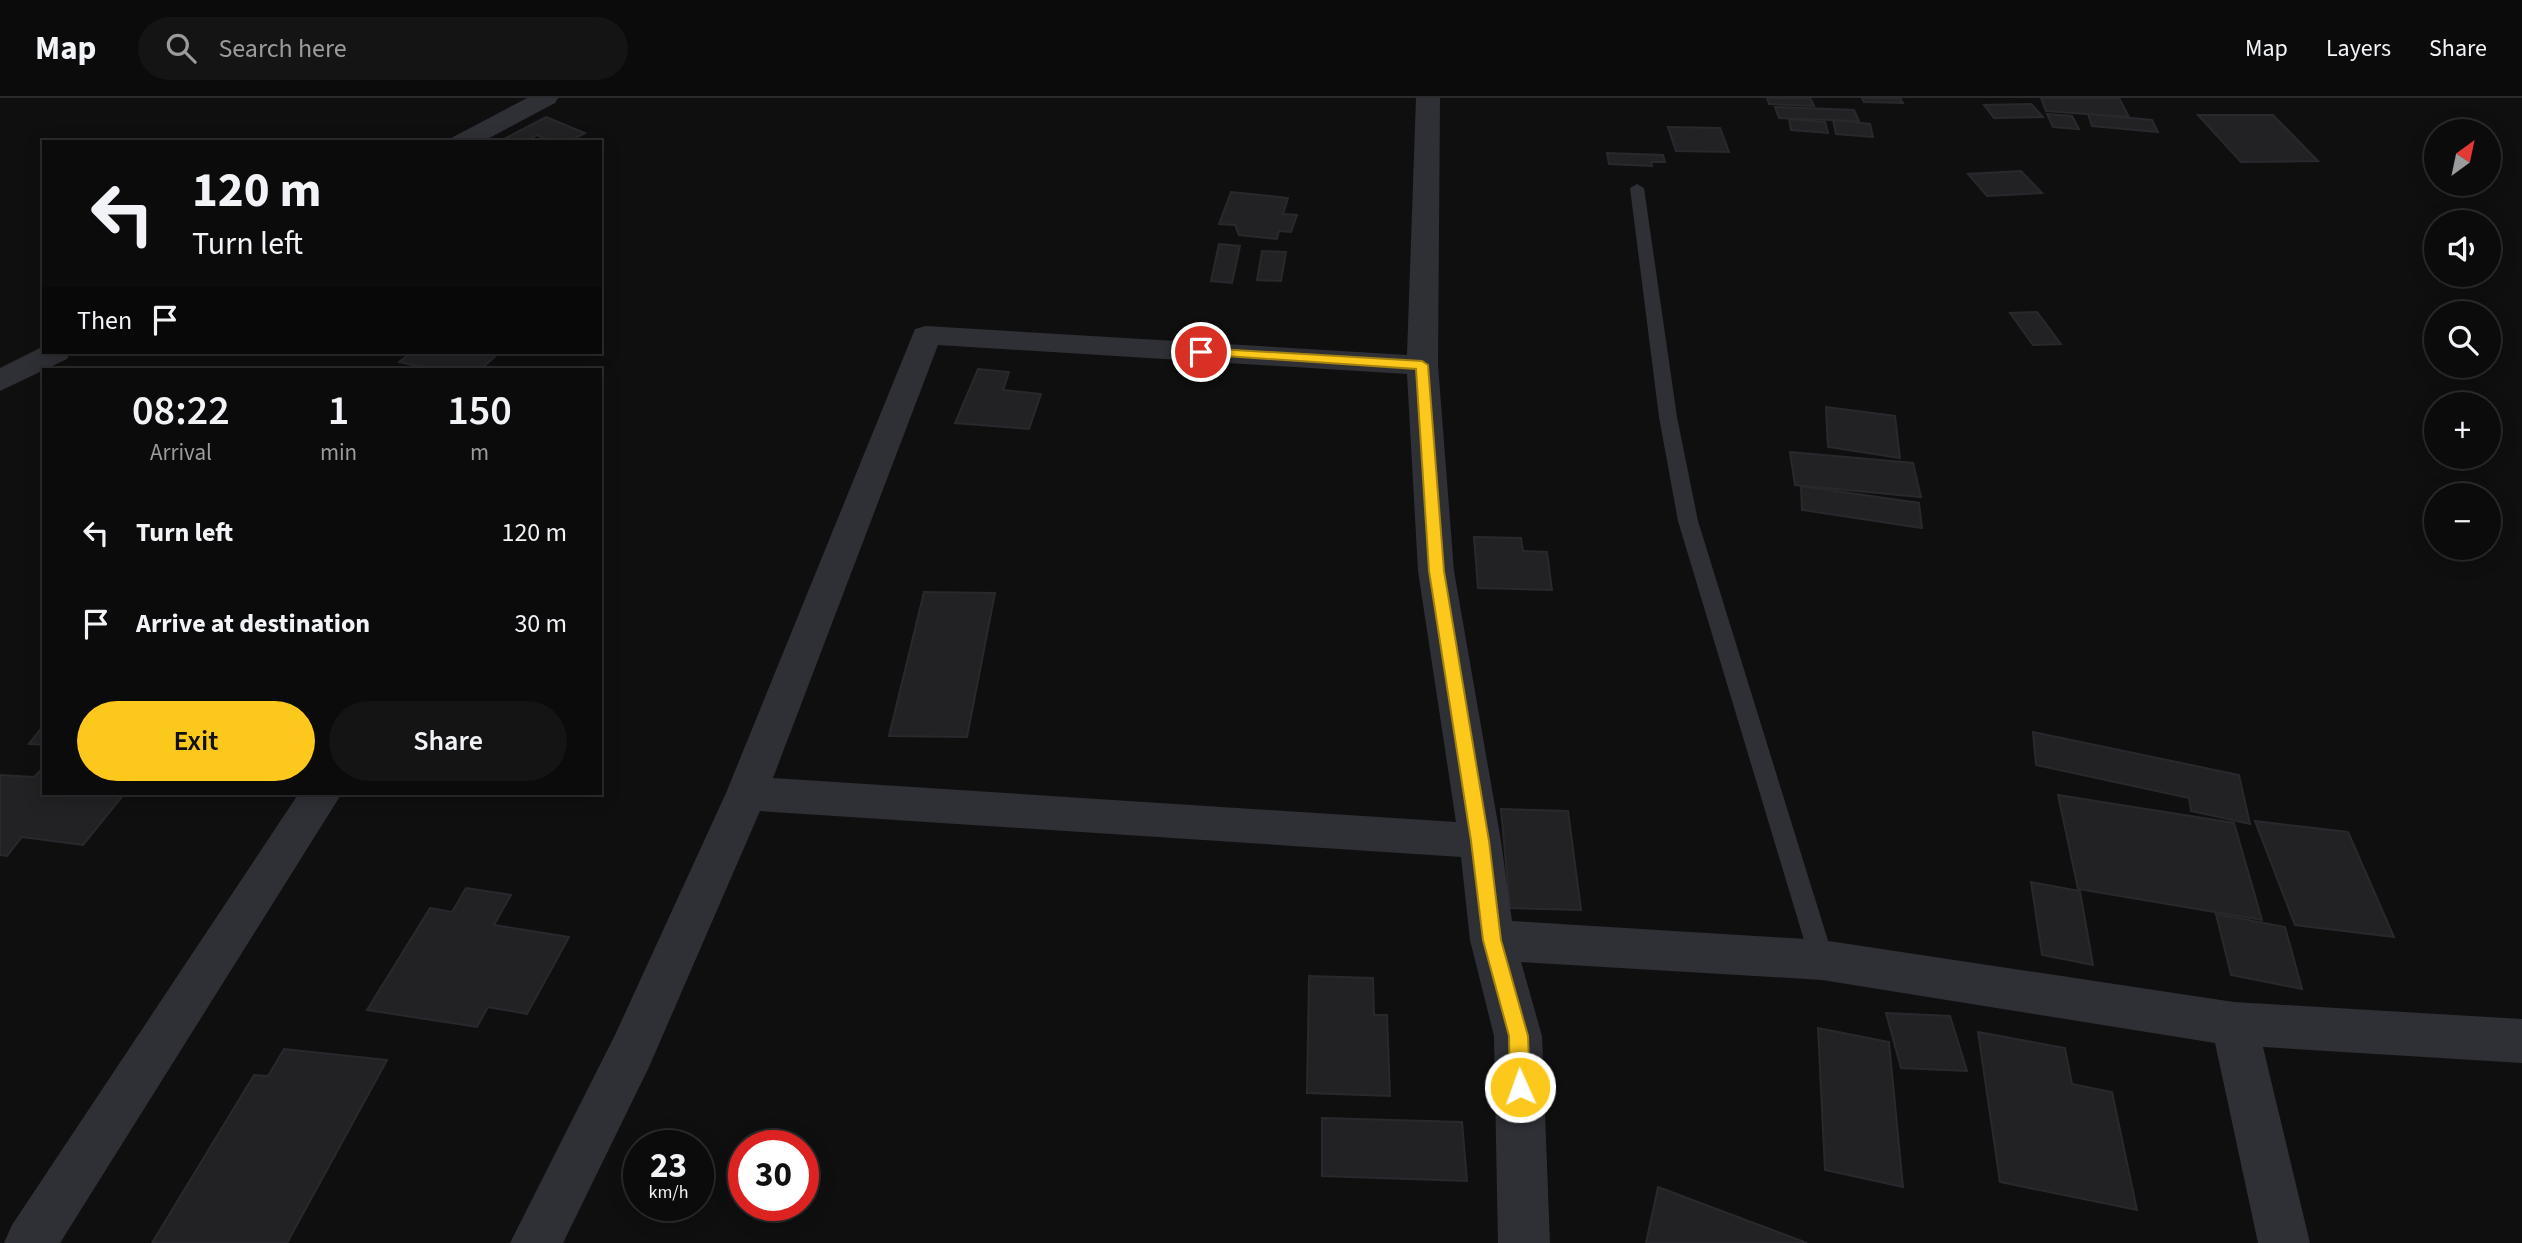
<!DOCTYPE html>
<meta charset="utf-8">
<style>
:root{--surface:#0b0b0c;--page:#141415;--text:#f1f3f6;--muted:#9a9b9d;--line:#2b2b2d;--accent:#fcc81b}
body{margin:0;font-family:"Source Sans 3",sans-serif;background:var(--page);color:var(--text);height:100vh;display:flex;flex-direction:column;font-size:26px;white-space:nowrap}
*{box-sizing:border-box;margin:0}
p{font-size:23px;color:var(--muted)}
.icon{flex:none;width:38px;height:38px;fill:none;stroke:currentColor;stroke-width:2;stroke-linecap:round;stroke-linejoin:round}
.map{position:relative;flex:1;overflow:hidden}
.details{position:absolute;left:42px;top:270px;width:560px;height:427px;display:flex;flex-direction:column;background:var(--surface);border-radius:0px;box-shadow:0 4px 18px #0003,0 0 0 2px var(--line)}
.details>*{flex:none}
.top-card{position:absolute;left:42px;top:42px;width:560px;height:214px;border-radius:0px;box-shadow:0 4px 18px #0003,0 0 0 2px var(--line);background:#0b0b0c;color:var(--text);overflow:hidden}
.needle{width:46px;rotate:33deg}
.fabs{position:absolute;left:2424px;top:21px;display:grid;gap:14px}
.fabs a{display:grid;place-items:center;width:77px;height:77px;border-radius:50%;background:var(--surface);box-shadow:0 4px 18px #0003,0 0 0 2px var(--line);font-size:35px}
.speed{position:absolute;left:623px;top:1032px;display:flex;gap:14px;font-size:35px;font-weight:700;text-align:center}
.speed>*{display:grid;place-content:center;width:91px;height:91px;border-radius:50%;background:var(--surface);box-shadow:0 4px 18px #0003,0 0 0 2px var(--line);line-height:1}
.speed small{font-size:18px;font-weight:400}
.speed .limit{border:10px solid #d22;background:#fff;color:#111}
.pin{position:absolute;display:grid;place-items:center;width:60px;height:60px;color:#fff;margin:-30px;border:4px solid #fff;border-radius:50%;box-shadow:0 2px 7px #0007}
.me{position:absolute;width:77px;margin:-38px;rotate:358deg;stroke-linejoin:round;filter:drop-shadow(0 0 5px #0008)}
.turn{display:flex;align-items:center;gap:24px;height:147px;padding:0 35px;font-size:32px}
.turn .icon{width:91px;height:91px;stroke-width:2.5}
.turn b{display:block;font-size:49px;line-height:60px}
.then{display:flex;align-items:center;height:66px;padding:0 35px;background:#0003;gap:14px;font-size:26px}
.eta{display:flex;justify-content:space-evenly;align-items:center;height:119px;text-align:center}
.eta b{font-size:42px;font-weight:600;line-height:49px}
.primary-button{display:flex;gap:14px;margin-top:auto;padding:14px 35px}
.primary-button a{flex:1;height:80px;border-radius:42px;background:var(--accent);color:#111;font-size:28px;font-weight:600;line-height:80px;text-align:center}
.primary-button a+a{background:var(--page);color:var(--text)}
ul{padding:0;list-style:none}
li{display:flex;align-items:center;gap:21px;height:91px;padding:0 35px}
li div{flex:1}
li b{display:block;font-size:26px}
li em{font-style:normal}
header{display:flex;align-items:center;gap:42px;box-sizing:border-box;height:98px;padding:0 35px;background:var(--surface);border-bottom:2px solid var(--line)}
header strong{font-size:33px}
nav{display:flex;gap:38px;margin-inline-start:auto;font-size:24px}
.search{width:490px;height:63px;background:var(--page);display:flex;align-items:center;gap:18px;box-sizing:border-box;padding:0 24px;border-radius:38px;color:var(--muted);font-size:26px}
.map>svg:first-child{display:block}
</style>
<header>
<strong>Map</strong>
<div class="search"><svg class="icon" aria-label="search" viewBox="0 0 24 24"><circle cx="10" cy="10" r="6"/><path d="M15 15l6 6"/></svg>Search here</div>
<nav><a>Map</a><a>Layers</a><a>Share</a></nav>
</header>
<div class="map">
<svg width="2522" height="1145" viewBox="0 0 2522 1145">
<rect width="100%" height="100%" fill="#0f0f10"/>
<g fill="#222224" stroke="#29282c" stroke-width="2">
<polygon points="1767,0 1810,0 1814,8 1769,6"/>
<polygon points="1862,0 1900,0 1903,5 1864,4"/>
<polygon points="2041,0 2119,0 2129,19 2046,13"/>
<polygon points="2031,6 2043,19 1994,20 1984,7"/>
<polygon points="1775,9 1854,12 1859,23 1779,20"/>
<polygon points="2047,16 2072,18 2079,31 2053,29"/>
<polygon points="2088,16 2152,22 2158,34 2092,28"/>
<polygon points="2198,17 2273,17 2318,63 2241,64"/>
<polygon points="546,19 585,35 568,44 553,44 537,37 524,44 504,41"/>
<polygon points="1789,21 1825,24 1828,35 1791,32"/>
<polygon points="1833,22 1870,26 1873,39 1836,36"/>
<polygon points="1668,29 1720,30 1729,54 1676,53"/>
<polygon points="1607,55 1663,57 1665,64 1651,64 1652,68 1609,66"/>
<polygon points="2021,73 2042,95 1987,98 1968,76"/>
<polygon points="1231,94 1288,100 1283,116 1297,117 1291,134 1279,133 1277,141 1239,137 1235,127 1219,126"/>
<polygon points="1219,146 1240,148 1232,185 1211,183"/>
<polygon points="1262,153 1286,154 1281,183 1257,182"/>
<polygon points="2037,214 2061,246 2033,247 2010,215"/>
<polygon points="412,254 500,254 481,271 430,271 399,264"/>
<polygon points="978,271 1009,274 1003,292 1041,296 1029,331 955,325"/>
<polygon points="1826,309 1895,318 1900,360 1828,349"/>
<polygon points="1790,354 1913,365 1921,399 1795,387"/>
<polygon points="1801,388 1919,405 1922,430 1802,412"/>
<polygon points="1474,439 1521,440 1523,453 1547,454 1552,492 1478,490"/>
<polygon points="924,494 995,495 967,639 889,638"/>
<polygon points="44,627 44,647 29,646"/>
<polygon points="2033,634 2239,677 2250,726 2191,713 2189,700 2036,667"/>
<polygon points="44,669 44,695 125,695 83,747 22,739 7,758 0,757 0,677 34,679"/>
<polygon points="2058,697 2234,725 2262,822 2078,791"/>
<polygon points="1501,711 1568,713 1581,812 1510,810"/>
<polygon points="2255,723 2348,734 2394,839 2295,827"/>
<polygon points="2031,784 2080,793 2093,867 2042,857"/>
<polygon points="466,790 511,797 494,827 569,839 527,916 488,909 477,929 367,912 430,810 452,814"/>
<polygon points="2216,816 2285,829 2302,891 2231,877"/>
<polygon points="1309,878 1373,880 1374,917 1387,917 1390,998 1307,995"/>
<polygon points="1886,915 1950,918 1967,973 1901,970"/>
<polygon points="1818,930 1889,944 1903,1089 1825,1072"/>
<polygon points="1978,934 2065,950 2072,986 2112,994 2137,1112 2000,1084"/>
<polygon points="284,951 387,962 287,1145 152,1145 254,977 268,978"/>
<polygon points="1322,1020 1462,1024 1467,1083 1322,1078"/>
<polygon points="1658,1089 1807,1145 1646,1145"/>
</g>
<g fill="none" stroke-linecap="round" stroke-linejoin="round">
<polygon fill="#2f3035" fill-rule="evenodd" points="1637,86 1644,90 1677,319 1698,423 1834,862 1831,870 1822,873 1813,870 1810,862 1678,423 1659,319 1630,90"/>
<g fill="#2f3035" fill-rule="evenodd">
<polygon points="527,0 558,0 555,5 482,44 449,44 453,39"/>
<path d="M1416 0H1440L1438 267 1454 473 1501 743 1512 823 1822 842 2234 904 2522 921V965L2263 949 2310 1145H2258L2215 945 1822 882 1521 864 1542 938 1550 1145H1498L1494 938 1470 842 1461 759 760 713 649 969 563 1145H510L615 937 726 695 915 231 926 228 1407 257ZM938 247 1407 276 1418 473 1456 724 773 680Z"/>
<polygon points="44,248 44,254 71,254 67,261 0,293 0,270"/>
<polygon points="299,695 342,695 60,1145 4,1145 12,1127"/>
</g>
</g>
<polygon fill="#fcc81b" stroke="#a48212" stroke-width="2" points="1201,250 1422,263 1428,267 1444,473 1489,743 1501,842 1528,938 1530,989 1527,996 1520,999 1513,996 1510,989 1509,938 1483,842 1471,743 1429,473 1416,271 1197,256 1197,251"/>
</svg>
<div class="fabs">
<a><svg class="needle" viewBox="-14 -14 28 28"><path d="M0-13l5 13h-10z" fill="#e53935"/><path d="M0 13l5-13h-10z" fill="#9a9b9d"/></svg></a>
<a><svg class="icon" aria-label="sound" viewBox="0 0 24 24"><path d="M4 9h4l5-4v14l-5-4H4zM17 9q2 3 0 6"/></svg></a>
<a><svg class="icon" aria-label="search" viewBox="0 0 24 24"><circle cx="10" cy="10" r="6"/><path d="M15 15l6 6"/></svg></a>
<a>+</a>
<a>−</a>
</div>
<div class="speed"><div>23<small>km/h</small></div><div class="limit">30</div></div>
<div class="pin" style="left:1201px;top:254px;background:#d93025"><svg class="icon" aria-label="arrive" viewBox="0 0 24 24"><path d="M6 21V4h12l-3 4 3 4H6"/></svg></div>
<svg class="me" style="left:1520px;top:989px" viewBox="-20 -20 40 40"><circle r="17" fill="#fcc81b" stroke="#fff" stroke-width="3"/><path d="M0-11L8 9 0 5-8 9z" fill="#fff"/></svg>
<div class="top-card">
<div class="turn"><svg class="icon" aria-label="left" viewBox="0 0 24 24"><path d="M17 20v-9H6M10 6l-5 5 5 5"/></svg><div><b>120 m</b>Turn left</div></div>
<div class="then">Then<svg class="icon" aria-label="arrive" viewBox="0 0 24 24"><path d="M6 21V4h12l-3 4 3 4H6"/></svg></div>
</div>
<section class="details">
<div class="eta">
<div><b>08:22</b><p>Arrival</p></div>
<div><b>1</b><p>min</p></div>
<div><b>150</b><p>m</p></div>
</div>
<ul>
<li><svg class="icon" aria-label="left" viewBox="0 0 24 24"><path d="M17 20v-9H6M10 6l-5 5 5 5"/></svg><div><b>Turn left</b></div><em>120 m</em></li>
<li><svg class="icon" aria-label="arrive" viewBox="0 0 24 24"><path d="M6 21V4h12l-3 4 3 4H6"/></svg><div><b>Arrive at destination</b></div><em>30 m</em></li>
</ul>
<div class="primary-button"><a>Exit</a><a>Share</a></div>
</section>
</div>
